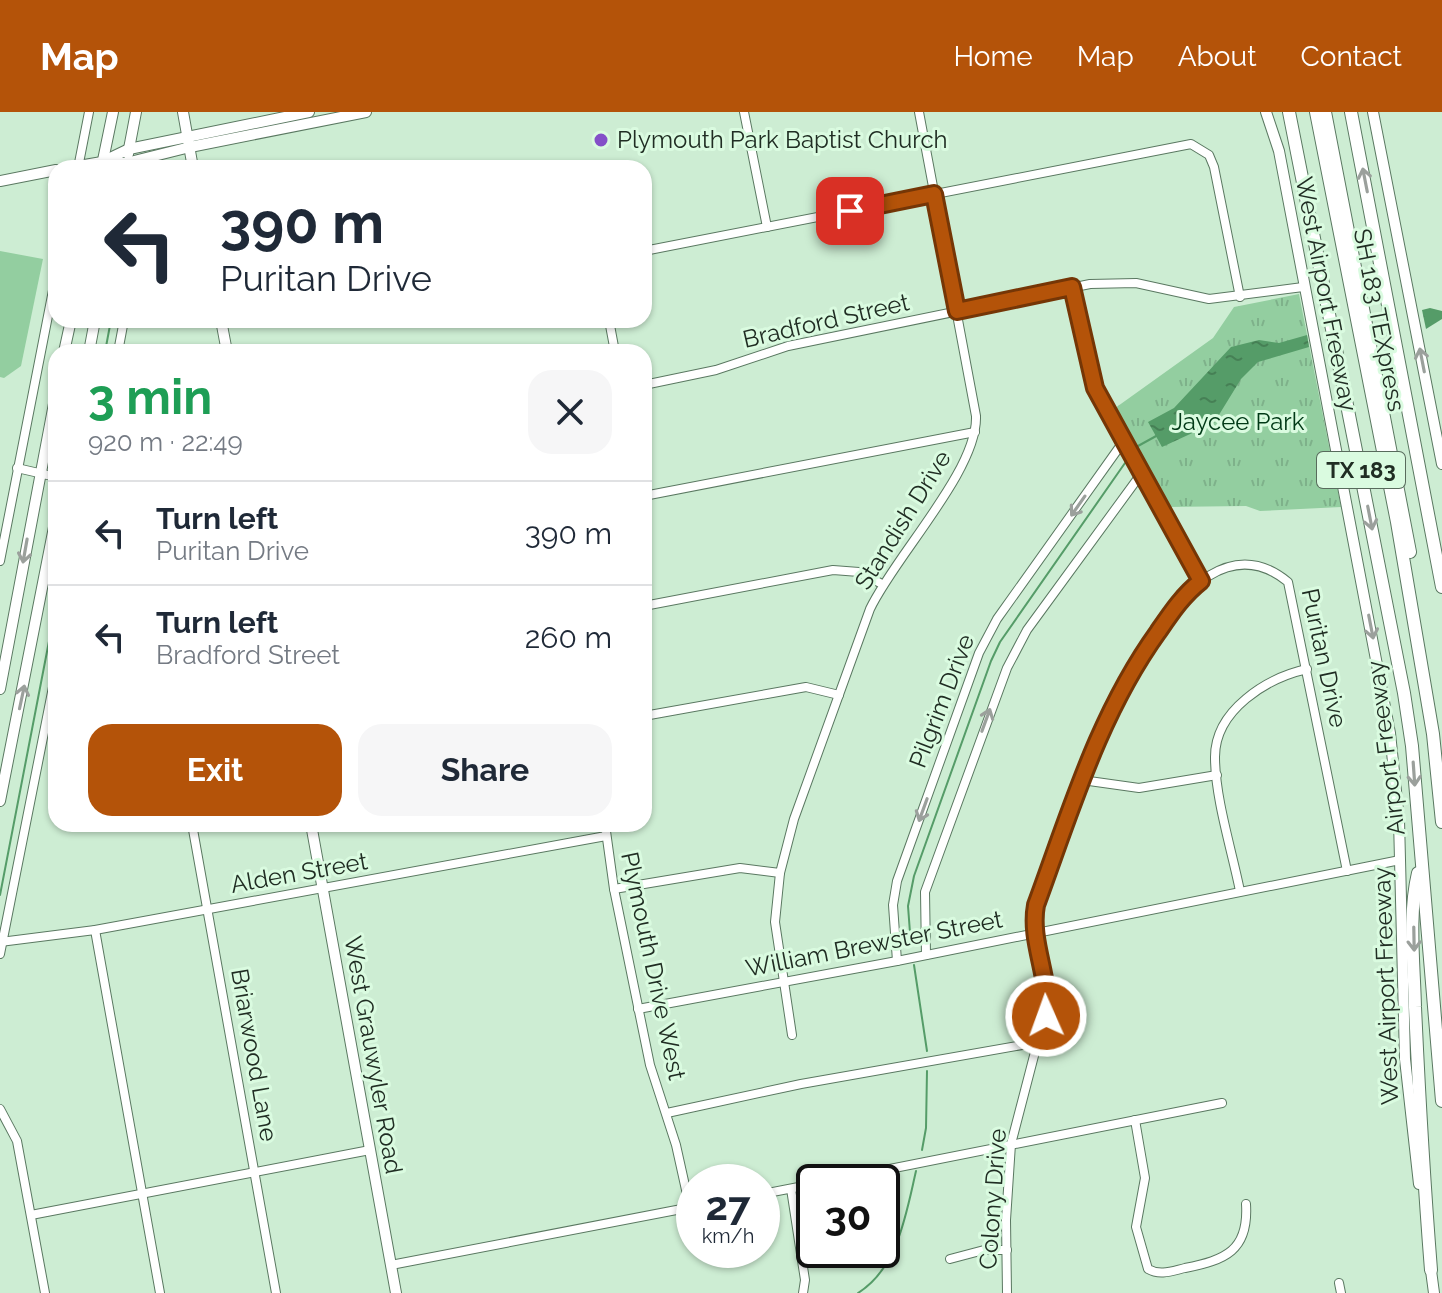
<!DOCTYPE html>
<meta charset="utf-8">
<style>
:root{--surface:#fff;--page:#f6f6f7;--text:#1f2937;--muted:#747a83;--line:#e0e1e3;--accent:#b45309}
body{margin:0;font-family:Raleway,sans-serif;background:var(--page);color:var(--text);height:100vh;display:flex;flex-direction:column;font-size:30px;white-space:nowrap}
*{box-sizing:border-box;margin:0}
p{font-size:26px;color:var(--muted)}
.icon{flex:none;width:44px;height:44px;fill:none;stroke:currentColor;stroke-width:2;stroke-linecap:round;stroke-linejoin:round}
.map{position:relative;flex:1;overflow:hidden}
.sheet{position:absolute;left:48px;top:232px;width:604px;height:488px;display:flex;flex-direction:column;background:var(--surface);border-radius:24px;box-shadow:0 2px 6px #0004}
.sheet>*{flex:none}
.banner{position:absolute;left:48px;top:48px;width:604px;height:168px;border-radius:24px;box-shadow:0 2px 6px #0004;background:#fff;color:var(--text);overflow:hidden}
.speed{position:absolute;left:676px;top:1052px;display:flex;gap:16px;font-size:40px;font-weight:700;text-align:center}
.speed>*{display:grid;place-content:center;width:104px;height:104px;border-radius:50%;background:var(--surface);box-shadow:0 2px 6px #0004;line-height:1}
.speed small{font-size:20px;font-weight:400}
.speed .limit{border:4px solid #111;border-radius:12px;background:#fff;color:#111}
.pin{position:absolute;display:grid;place-items:center;width:68px;height:68px;color:#fff;margin:-34px;border-radius:16px;box-shadow:0 4px 12px #0006}
.me{position:absolute;width:88px;margin:-44px;rotate:358deg;stroke-linejoin:round;filter:drop-shadow(0 0 6px #0008)}
.turn{display:flex;align-items:center;gap:28px;height:168px;padding:0 40px;font-size:36px}
.turn .icon{width:104px;height:104px;stroke-width:2.5}
.turn b{display:block;font-size:56px;line-height:68px}
.round{display:grid;place-items:center;flex:none;width:84px;height:84px;border-radius:24px;background:var(--page)}
.summary{display:flex;align-items:center;justify-content:space-between;height:136px;padding:0 40px}
h1{font-size:48px;font-weight:700;line-height:60px;color:#1e9e55}
.action{display:flex;gap:16px;margin-top:auto;padding:16px 40px}
.action a{flex:1;height:92px;border-radius:24px;background:var(--accent);color:#fff;font-size:32px;font-weight:700;line-height:92px;text-align:center}
.action a+a{background:var(--page);color:var(--text)}
ul{padding:0;list-style:none}
li{display:flex;align-items:center;gap:24px;height:104px;padding:0 40px;border-top:2px solid var(--line)}
li div{flex:1}
li b{display:block;font-size:30px}
li em{font-style:normal}
header{display:flex;align-items:center;gap:48px;box-sizing:border-box;height:112px;padding:0 40px;background:var(--accent);color:#fff}
header strong{font-size:38px}
nav{display:flex;gap:44px;margin-inline-start:auto;font-size:28px}
.map>svg:first-child{display:block}
</style>
<header>
<strong>Map</strong>
<nav><a>Home</a><a>Map</a><a>About</a><a>Contact</a></nav>
</header>
<div class="map">
<svg width="1442" height="1181" viewBox="0 0 1442 1181">
<defs>
<pattern id="grass-tufts" width="24" height="20" patternUnits="userSpaceOnUse" patternTransform="scale(2)"><rect width="24" height="20" fill="#93cea0"/><path d="M3 7l-1-3M5 7V3M7 7l1-3M15 17l-1-3M17 17v-4M19 17l1-3" fill="none" stroke="#7eb18a"/></pattern>
<pattern id="water-ripples" width="26" height="14" patternUnits="userSpaceOnUse" patternTransform="scale(2)"><rect width="26" height="14" fill="#559c68"/><path d="M2 4q2-2 4 0t4 0M15 11q2-2 4 0t4 0" fill="none" stroke="#468055"/></pattern>
</defs>
<rect width="100%" height="100%" fill="#cdedd3"/>
<polygon fill="url(#grass-tufts)" points="1299,182 1341,395 1260,399 1246,394 1166,395 1111,299 1213,226 1234,195"/>
<polygon fill="#93cea0" points="0,139 43,147 21,254 4,266 0,265"/>
<g fill="url(#water-ripples)">
<polygon points="1430,196 1442,199 1442,207 1426,217 1422,198"/>
<polygon points="1307,223 1309,235 1258,250 1241,267 1214,311 1162,335 1148,310 1174,296 1231,235 1259,228 1279,231"/>
</g>
<g fill="none" stroke-linecap="round" stroke-linejoin="round">
<g stroke="#559c68" stroke-width="2">
<polyline points="105,240 111,208"/>
<polyline points="1138,334 1158,323"/>
<polyline points="0,783 56,493"/>
<polyline points="911,834 908,794 914,764 991,549 1000,530 1125,351"/>
<polyline points="914,853 927,939"/>
<polyline points="922,1038 926,1016 927,959"/>
<path d="M858 1181C898 1156 906 1102 916 1059"/>
</g>
<g stroke="#5a7861" stroke-width="10">
<g id="minor">
<polyline points="744,0 767,115"/>
<polyline points="78,56 89,0"/>
<polyline points="644,139 1191,32 1209,43 1214,55 1240,185"/>
<polyline points="1072,175 1095,276 1201,469"/>
<polyline points="609,208 615,240"/>
<polyline points="118,240 124,208"/>
<polyline points="644,273 716,258 788,234 1090,172 1136,171 1209,187 1303,175"/>
<polyline points="17,356 56,365"/>
<polyline points="644,384 975,320"/>
<polyline points="644,399 644,439"/>
<polyline points="0,449 56,163"/>
<polyline points="644,494 833,458 859,460 882,472"/>
<polyline points="644,604 806,575 839,583"/>
<polyline points="1082,668 1139,676 1217,663"/>
<polyline points="192,712 276,1181"/>
<polyline points="605,712 614,777 650,953 676,1033 690,1096"/>
<polyline points="614,777 740,756 780,761"/>
<path d="M1240 779C1232 739 1215 686 1215 645 1215 598 1267 566 1307 557"/>
<polyline points="95,818 160,1181"/>
<polyline points="0,830 95,818 606,724"/>
<polyline points="0,842 56,560"/>
<polyline points="926,843 925,780 1007,556 1027,518 1141,362"/>
<polyline points="897,849 893,793 897,769 979,541 997,507 1123,330"/>
<polyline points="638,897 897,849 1400,748"/>
<path d="M792 923 775 810 780 761 794 707 870 497C895 444 978 358 976 304L919 0"/>
<polyline points="0,997 17,1029 45,1181"/>
<polyline points="667,1001 801,972 1039,930"/>
<path d="M1135 1008 1145 1066 1136 1115 1148 1157C1160 1164 1172 1159 1185 1156 1225 1148 1249 1139 1246 1092"/>
<polyline points="824,1070 1222,991"/>
<polyline points="791,1077 805,1168 803,1181"/>
<polyline points="762,1082 814,1072"/>
<polyline points="31,1103 370,1038"/>
<polyline points="950,1147 984,1138 1007,1138"/>
<polyline points="391,1153 692,1095"/>
<polyline points="1339,1171 1341,1181"/>
<path d="M1007 1181 1006 1108 1011 1032 1048 890 1033 810 1036 793C1062 722 1168 371 1288 470L1347 759"/>
</g>
</g>
<g stroke="#5a7861" stroke-width="12">
<g id="major">
<polyline points="183,0 193,56"/>
<polyline points="1266,0 1279,39 1390,621 1399,708 1405,947 1419,1072"/>
<polyline points="1373,0 1442,352"/>
<polyline points="128,42 136,0"/>
<polyline points="104,49 129,37 309,0"/>
<polyline points="102,53 113,0"/>
<polyline points="67,56 102,50 126,51 190,35 366,0"/>
<polyline points="0,69 56,58"/>
<polyline points="221,208 227,240"/>
<polyline points="64,240 71,208"/>
<polyline points="89,240 95,208"/>
<polyline points="0,577 56,281"/>
<polyline points="0,689 56,405"/>
<polyline points="311,712 396,1181"/>
<polyline points="1430,1151 1434,1181"/>
</g>
</g>
<g stroke="#5a7861" stroke-width="14">
<g id="highway">
<polyline points="1289,0 1404,581 1412,634 1442,989"/>
<polyline points="1316,0 1397,410 1433,622 1442,710"/>
<polyline points="1325,0 1410,440"/>
<polyline points="1351,0 1442,475"/>
<path d="M1418 761C1408 803 1414 852 1415 895 1419 983 1424 1070 1431 1158"/>
</g>
</g>
<use href="#minor" stroke="#fff" stroke-width="8"/>
<use href="#major" stroke="#fff" stroke-width="10"/>
<use href="#highway" stroke="#fff" stroke-width="12"/>
</g>
<defs><path id="oneway-shaft" d="M-6 0H5M1.5-3L5.5 0L1.5 3" fill="none" stroke-width="1.6" stroke-linecap="round" stroke-linejoin="round" transform="scale(2)"/></defs>
<g stroke="#9ba09c">
<use href="#oneway-shaft" transform="translate(1365 68) rotate(-101)"/>
<use href="#oneway-shaft" transform="translate(1422 248) rotate(-101)"/>
<use href="#oneway-shaft" transform="translate(1078 394) rotate(125)"/>
<use href="#oneway-shaft" transform="translate(1370 406) rotate(79)"/>
<use href="#oneway-shaft" transform="translate(25 439) rotate(100)"/>
<use href="#oneway-shaft" transform="translate(1371 515) rotate(79)"/>
<use href="#oneway-shaft" transform="translate(22 585) rotate(-78)"/>
<use href="#oneway-shaft" transform="translate(986 608) rotate(-70)"/>
<use href="#oneway-shaft" transform="translate(1414 662) rotate(86)"/>
<use href="#oneway-shaft" transform="translate(923 698) rotate(110)"/>
<use href="#oneway-shaft" transform="translate(1414 827) rotate(89)"/>
</g>
<g fill="none" stroke-linecap="round" stroke-linejoin="round">
<g stroke="#753606" stroke-width="20">
<path id="route" d="M850 99 934 82 957 199 1072 175 1095 276 1201 469C1183 483 1171 501 1158 520 1099 602 1071 698 1036 793 1029 830 1051 866 1046 904"/>
</g>
<use href="#route" stroke="#b45309" stroke-width="14"/>
</g>
<circle fill="#8450c8" stroke="#dafbe0" stroke-width="3" cx="601" cy="28" r="8"/>
<g text-anchor="middle" stroke-width="6" stroke-linejoin="round" paint-order="stroke">
<rect fill="#dafbe0" stroke="#586b5c" stroke-width="2" x="1317" y="340" width="88" height="36" rx="6"/>
<g font-size="22" font-weight="bold" fill="#202d23">
<text x="1361" y="366">TX 183</text>
</g>
<g font-size="24" fill="#202d23" stroke="#dafbe0" text-anchor="start">
<text x="617" y="36">Plymouth Park Baptist Church</text>
</g>
<g font-size="24" fill="#202d23" stroke="#dafbe0">
<text transform="translate(1326 182) rotate(79)" y="8">West Airport Freeway</text>
<text transform="translate(1379 208) rotate(79)" y="8">SH 183 TEXpress</text>
<text transform="translate(826 209) rotate(-13)" y="8">Bradford Street</text>
<text transform="translate(903 408) rotate(-58)" y="8">Standish Drive</text>
<text transform="translate(1324 546) rotate(78)" y="8">Puritan Drive</text>
<text transform="translate(942 589) rotate(-69)" y="8">Pilgrim Drive</text>
<text transform="translate(1386 636) rotate(-97)" y="8">Airport Freeway</text>
<text transform="translate(299 761) rotate(-10)" y="8">Alden Street</text>
<text transform="translate(874 832) rotate(-11)" y="8">William Brewster Street</text>
<text transform="translate(653 854) rotate(78)" y="8">Plymouth Drive West</text>
<text transform="translate(1386 874) rotate(-92)" y="8">West Airport Freeway</text>
<text transform="translate(254 943) rotate(80)" y="8">Briarwood Lane</text>
<text transform="translate(373 943) rotate(80)" y="8">West Grauwyler Road</text>
<text transform="translate(993 1087) rotate(-86)" y="8">Colony Drive</text>
</g>
<g font-size="24" fill="#003916" stroke="#dafbe0">
<text x="1238" y="318">Jaycee Park</text>
</g>
</g>
</svg>
<div class="speed"><div>27<small>km/h</small></div><div class="limit">30</div></div>
<div class="pin" style="left:850px;top:99px;background:#d93025"><svg class="icon" aria-label="arrive" viewBox="0 0 24 24"><path d="M6 21V4h12l-3 4 3 4H6"/></svg></div>
<svg class="me" style="left:1046px;top:904px" viewBox="-20 -20 40 40"><circle r="17" fill="#b45309" stroke="#fff" stroke-width="3"/><path d="M0-11L8 9 0 5-8 9z" fill="#fff"/></svg>
<div class="banner">
<div class="turn"><svg class="icon" aria-label="left" viewBox="0 0 24 24"><path d="M17 20v-9H6M10 6l-5 5 5 5"/></svg><div><b>390 m</b>Puritan Drive</div></div>
</div>
<section class="sheet">
<div class="summary"><div><h1>3 min</h1><p>920 m · 22:49</p></div><a class="round"><svg class="icon" aria-label="close" viewBox="0 0 24 24"><path d="M6 6l12 12M18 6L6 18"/></svg></a></div>
<ul>
<li><svg class="icon" aria-label="left" viewBox="0 0 24 24"><path d="M17 20v-9H6M10 6l-5 5 5 5"/></svg><div><b>Turn left</b><p>Puritan Drive</p></div><em>390 m</em></li>
<li><svg class="icon" aria-label="left" viewBox="0 0 24 24"><path d="M17 20v-9H6M10 6l-5 5 5 5"/></svg><div><b>Turn left</b><p>Bradford Street</p></div><em>260 m</em></li>
</ul>
<div class="action"><a>Exit</a><a>Share</a></div>
</section>
</div>
